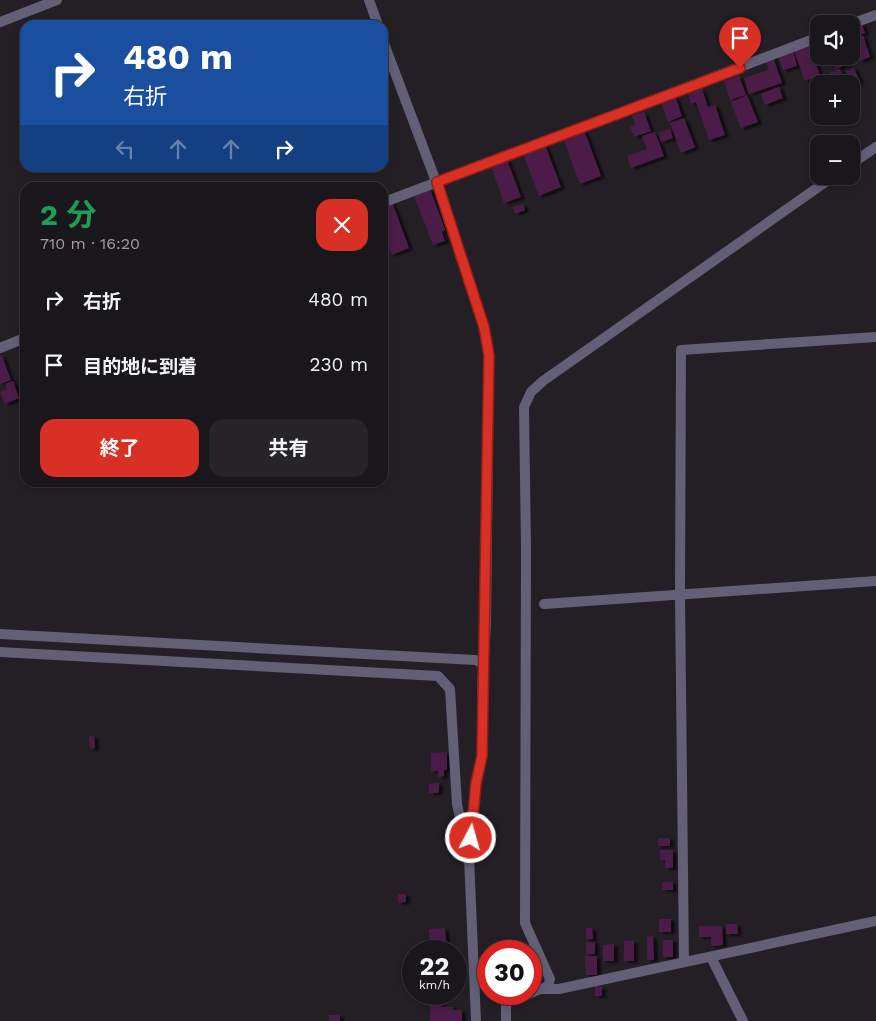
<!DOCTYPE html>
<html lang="ja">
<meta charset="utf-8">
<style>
:root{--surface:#1a171c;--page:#272429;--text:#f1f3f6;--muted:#9f9fa3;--line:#38363b;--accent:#d93025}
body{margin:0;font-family:"Work Sans","Noto Sans JP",sans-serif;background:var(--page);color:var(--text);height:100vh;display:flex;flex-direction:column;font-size:19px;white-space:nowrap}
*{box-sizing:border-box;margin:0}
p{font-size:16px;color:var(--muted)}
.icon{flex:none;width:28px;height:28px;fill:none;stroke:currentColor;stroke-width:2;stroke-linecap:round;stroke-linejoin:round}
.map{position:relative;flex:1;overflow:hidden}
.drawer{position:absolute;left:20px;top:182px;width:368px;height:305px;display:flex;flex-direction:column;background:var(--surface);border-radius:15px;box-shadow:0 2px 8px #0003,0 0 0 1px var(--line)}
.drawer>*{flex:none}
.hud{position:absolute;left:20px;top:20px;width:368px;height:152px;border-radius:15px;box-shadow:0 2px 8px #0003,0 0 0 1px var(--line);background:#1a4fa0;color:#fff;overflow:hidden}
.tools{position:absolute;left:810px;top:15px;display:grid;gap:10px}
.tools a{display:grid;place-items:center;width:50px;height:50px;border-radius:10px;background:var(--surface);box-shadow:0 2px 8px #0003,0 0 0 1px var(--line);font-size:25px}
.speed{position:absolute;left:402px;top:940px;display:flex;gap:10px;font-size:25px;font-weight:700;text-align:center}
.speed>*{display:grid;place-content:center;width:65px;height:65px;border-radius:50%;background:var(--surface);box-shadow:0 2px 8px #0003,0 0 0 1px var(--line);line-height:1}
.speed small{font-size:12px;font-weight:400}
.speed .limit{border:8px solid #d22;background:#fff;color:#111}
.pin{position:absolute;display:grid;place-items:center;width:42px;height:42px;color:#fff;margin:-51px -21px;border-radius:50% 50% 50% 0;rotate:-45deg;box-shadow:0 0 5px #0007}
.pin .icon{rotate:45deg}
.me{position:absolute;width:55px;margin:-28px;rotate:6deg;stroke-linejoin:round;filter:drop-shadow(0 0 4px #0008)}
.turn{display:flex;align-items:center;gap:18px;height:105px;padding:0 20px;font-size:22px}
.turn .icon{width:65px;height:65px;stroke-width:2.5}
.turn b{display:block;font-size:35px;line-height:42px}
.lanes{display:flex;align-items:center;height:48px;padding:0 20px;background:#0003;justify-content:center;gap:25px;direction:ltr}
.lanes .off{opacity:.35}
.round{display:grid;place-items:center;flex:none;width:52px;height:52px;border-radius:15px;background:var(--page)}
.head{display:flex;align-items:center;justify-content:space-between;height:85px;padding:0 20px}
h1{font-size:30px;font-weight:700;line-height:38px;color:#1e9e55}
.cta{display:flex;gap:10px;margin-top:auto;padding:10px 20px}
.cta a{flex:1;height:58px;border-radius:15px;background:var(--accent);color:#fff;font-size:20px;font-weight:700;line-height:58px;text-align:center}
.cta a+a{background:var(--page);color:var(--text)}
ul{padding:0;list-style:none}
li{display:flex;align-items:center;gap:15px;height:65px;padding:0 20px}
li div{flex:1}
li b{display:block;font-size:19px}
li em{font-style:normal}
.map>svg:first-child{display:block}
</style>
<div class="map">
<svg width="876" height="1021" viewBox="0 0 876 1021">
<defs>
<filter id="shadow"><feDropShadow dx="4" dy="2" stdDeviation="1" flood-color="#0009"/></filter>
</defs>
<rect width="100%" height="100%" fill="#231f25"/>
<g fill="#4c1f46" filter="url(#shadow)">
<polygon points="862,24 865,33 852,38 851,27"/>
<polygon points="863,35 870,57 860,61 852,40"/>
<polygon points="809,46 820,75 805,81 794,51"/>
<polygon points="793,51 797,66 783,70 778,56"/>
<polygon points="831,56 848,56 850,63 836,69"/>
<polygon points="773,57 782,83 749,94 744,78 769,70 765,60"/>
<polygon points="854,68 860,82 851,86 846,71"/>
<polygon points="840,69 843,76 833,80 830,73"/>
<polygon points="739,76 746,95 730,100 724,81"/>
<polygon points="779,87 783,98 765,105 761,94"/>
<polygon points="702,89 708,107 715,105 725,135 709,140 696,102 691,104 688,94"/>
<polygon points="747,95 758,122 741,128 731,102"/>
<polygon points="675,96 682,116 668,122 661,102"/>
<polygon points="644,112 651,131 634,137 630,127 636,125 632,116"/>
<polygon points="684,118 695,147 681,153 670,123"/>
<polygon points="670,129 673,138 661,142 658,133"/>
<polygon points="584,130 601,176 580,184 563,138"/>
<polygon points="655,132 664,156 631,168 627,156 647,149 642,136"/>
<polygon points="545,145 561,187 539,196 523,153"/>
<polygon points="507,160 521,197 504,203 491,166"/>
<polygon points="430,189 445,230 442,232 445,241 433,245 414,195"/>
<polygon points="392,202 409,248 392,255 382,230 382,206"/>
<polygon points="523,204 525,210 515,214 513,207"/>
<polygon points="0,356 2,356 11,380 0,384"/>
<polygon points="13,381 19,398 5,404 0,392 7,389 5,384"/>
<polygon points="89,736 94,736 95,748 90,749"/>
<polygon points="447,752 447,770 444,770 444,776 438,777 438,771 431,771 431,753"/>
<polygon points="439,783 439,793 429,793 429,784"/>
<rect x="658" y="838" width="12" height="8"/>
<polygon points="660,850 673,850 673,868 665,868 665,860 660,860"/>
<rect x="662" y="882" width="11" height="8"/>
<polygon points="398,894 406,894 406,902 398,903"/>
<rect x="659" y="919" width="12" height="13"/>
<polygon points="726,924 737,924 738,934 726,934"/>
<polygon points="699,926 722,926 723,945 711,946 711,937 699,937"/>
<polygon points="445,928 446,941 430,942 429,929"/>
<polygon points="586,928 592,928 593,939 586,939"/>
<polygon points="653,936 654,960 647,960 647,937"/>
<rect x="663" y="940" width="10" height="17"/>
<rect x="624" y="941" width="10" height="20"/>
<rect x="586" y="942" width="9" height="12"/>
<polygon points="614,944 614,961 603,961 603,945"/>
<polygon points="585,956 597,956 597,975 586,975"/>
<polygon points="414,971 414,981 404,981 404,972"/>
<rect x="595" y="987" width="7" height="9"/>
<polygon points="430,1004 441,1004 441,1007 453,1007 453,1010 462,1010 462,1021 430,1021"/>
<rect x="329" y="1015" width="11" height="6"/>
</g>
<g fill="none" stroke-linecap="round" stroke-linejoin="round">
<g stroke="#625f77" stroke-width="10">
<polyline points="369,0 378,25"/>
<polyline points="0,22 57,0"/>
<polyline points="851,24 876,15"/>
<polyline points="382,38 443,200 484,327 489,355 486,625 482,687 482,756 476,783 469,857 476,1021"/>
<polyline points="851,164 876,147"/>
<polyline points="382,203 819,37"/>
<polyline points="0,348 25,338"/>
<polyline points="544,604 876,581"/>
<polyline points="0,634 438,658 475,660 484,664"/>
<polyline points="0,652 438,676 450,689 457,804 467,850"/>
<polyline points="711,957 743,1021"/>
<polyline points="684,962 680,595 681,350 876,337"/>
<polyline points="542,989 559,989 876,921"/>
<polyline points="531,993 548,986 550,979 525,923 526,549 524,407 531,392 543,381 834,176"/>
<polyline points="506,1021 506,1001 529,994"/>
</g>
</g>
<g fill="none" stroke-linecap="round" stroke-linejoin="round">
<g stroke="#8d1f18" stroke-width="12">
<polyline id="route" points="471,838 476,783 482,756 489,355 484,327 437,182 740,68"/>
</g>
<use href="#route" stroke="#d93025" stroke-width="9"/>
</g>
</svg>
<div class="tools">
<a><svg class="icon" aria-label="sound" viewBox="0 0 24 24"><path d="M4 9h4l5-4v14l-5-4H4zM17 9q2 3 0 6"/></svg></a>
<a>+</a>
<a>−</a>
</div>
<div class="speed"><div>22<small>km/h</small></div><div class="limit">30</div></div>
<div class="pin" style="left:740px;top:68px;background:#d93025"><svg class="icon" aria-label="arrive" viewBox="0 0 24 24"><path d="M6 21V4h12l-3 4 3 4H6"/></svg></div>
<svg class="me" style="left:471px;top:838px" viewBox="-20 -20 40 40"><circle r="17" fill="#d93025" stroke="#fff" stroke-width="3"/><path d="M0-11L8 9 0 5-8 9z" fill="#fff"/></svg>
<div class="hud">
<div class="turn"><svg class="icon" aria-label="right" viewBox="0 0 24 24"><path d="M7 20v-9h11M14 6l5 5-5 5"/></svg><div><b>480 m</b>右折</div></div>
<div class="lanes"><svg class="icon off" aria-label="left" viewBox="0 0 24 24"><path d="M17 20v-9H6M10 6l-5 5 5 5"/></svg><svg class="icon off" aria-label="ahead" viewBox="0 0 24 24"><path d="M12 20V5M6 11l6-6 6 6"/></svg><svg class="icon off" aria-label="ahead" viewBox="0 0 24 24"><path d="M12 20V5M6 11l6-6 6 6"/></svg><svg class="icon" aria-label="right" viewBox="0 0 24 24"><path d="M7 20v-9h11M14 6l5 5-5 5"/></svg></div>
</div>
<section class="drawer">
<div class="head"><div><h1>2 分</h1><p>710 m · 16:20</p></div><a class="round" style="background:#d93025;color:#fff"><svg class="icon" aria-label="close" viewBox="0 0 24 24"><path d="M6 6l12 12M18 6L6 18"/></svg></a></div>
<ul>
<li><svg class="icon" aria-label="right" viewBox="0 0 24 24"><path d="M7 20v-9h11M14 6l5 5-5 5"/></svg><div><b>右折</b></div><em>480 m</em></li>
<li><svg class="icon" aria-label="arrive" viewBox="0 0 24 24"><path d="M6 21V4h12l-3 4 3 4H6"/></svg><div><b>目的地に到着</b></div><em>230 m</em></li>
</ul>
<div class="cta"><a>終了</a><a>共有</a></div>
</section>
</div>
